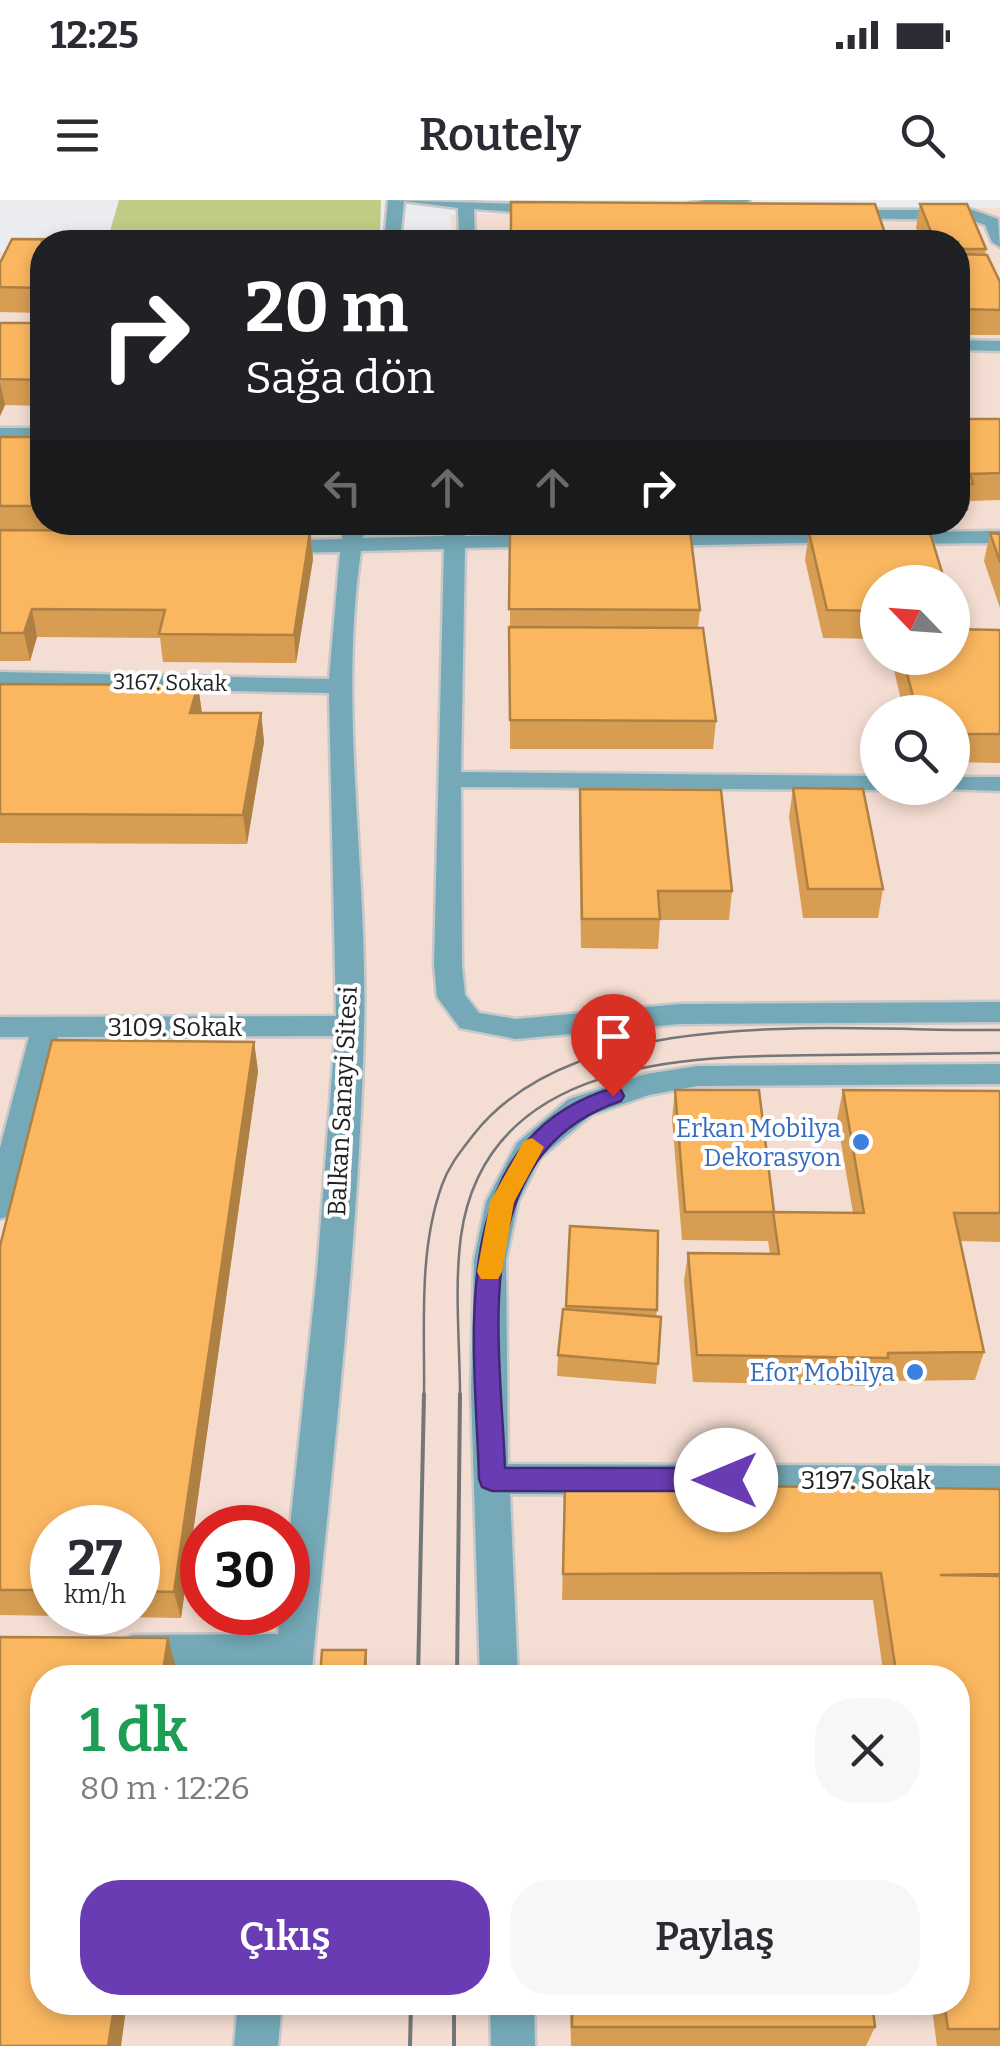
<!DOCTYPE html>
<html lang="tr">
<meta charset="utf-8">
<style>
:root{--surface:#fff;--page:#f7f7f7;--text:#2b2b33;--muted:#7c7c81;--accent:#693cb4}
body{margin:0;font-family:Bitter,serif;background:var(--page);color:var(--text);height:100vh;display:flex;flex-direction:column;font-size:38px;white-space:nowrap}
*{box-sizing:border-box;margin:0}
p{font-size:32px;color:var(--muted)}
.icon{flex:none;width:55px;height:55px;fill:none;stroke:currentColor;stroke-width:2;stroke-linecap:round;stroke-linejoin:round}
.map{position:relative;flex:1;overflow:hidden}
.details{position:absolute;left:30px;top:1465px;width:940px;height:350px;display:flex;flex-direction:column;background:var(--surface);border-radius:40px;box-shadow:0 5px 15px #0003}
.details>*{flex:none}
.guide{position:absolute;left:30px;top:30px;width:940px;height:305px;border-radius:40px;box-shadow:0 5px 15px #0003;background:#202124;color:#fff;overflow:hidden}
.needle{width:65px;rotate:295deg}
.tools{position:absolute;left:860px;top:365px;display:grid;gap:20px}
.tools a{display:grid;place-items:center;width:110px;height:110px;border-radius:50%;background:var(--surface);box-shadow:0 5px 15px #0003;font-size:50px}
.speed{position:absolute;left:30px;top:1305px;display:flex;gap:20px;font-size:50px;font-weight:700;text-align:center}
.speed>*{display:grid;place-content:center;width:130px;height:130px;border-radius:50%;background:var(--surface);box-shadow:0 5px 15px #0003;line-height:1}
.speed small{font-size:25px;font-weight:400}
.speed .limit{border:15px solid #d22;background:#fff;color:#111}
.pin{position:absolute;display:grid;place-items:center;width:85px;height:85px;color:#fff;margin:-102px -42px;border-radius:50% 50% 50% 0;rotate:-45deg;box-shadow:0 0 10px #0007}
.pin .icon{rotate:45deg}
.me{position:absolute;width:110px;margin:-55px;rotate:270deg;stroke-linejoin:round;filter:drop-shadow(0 0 8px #0008)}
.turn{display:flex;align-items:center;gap:35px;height:210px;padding:0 50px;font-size:45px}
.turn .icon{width:130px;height:130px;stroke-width:2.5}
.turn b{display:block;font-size:70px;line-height:85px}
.lanes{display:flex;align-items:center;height:95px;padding:0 50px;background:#0003;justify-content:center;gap:50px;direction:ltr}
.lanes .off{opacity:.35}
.round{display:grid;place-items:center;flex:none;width:105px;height:105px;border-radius:40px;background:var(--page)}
.overview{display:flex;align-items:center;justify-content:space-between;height:170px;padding:0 50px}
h1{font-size:60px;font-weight:600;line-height:75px;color:#1e9e55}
.action{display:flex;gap:20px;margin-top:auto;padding:20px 50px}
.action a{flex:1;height:115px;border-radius:40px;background:var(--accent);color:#fff;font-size:40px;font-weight:600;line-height:115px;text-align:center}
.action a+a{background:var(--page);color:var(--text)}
.status{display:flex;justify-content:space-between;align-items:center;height:70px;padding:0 50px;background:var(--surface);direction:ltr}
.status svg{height:28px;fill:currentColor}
header{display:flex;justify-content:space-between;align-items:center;height:130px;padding:0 50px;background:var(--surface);font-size:45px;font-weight:600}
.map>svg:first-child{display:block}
</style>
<div class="status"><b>12:25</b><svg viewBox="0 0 49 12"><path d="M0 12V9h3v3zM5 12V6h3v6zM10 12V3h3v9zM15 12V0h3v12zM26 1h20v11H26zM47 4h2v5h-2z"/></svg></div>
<header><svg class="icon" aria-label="menu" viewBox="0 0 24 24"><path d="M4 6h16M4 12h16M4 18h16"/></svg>Routely<svg class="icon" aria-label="search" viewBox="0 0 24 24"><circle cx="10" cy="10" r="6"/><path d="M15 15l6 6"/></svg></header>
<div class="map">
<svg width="1000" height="1846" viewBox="0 0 1000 1846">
<rect width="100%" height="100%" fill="#ebecef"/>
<path fill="#f4ddd2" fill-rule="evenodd" d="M760 6 1000 8V1846H0V52H42V322H958V42H455L450 15ZM878 382H952V458H878ZM878 512H952V588H878ZM52 1328H138V1412H52ZM202 1328H288V1412H202ZM42 1478H958V1802H42Z"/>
<polygon fill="#bfcc85" points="119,0 381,0 380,36 119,39 110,31"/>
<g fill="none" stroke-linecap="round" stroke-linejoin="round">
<g stroke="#c7c8ca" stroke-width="5">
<g id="minor">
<polygon points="388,0 552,5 560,10 552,15 474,9 475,42 459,42 458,8 404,1 400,42 384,42"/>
<polygon points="704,0 750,0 742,5 678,13 670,8"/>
<polygon points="837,10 973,10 998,19 1000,47 992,42 985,25 971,20 831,18 829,15"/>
<polygon points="958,140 1000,141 1000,151 958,150"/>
<rect x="0" y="228" width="42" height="12"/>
<path d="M345 322H365L363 338 444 336 445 322H465V336L547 334 558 340 547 346 465 348 461 572 878 576V588H887L878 590 461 587 462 765 465 795 479 813 516 819 680 804 1000 802V822L680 824 516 839 460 828 437 797 434 765 444 349 361 351C338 509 368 669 364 828 359 1045 332 1262 311 1478H273L274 1470 133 1471 120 1466 114 1453 120 1440 133 1435 278 1434 280 1412H288V1346L317 1073 335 836 58 837 16 1007 11 1015 0 1019V948L29 837H0V817L336 816 329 493 0 486V472L329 479 340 352 273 353 262 347 273 341 342 339Z"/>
<polygon points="1000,331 1000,343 893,344 882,338 893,332"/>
<polygon points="847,332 854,334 858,338 854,342 653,346 642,340 653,334"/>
<polygon points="952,577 1000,577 1000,591 943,589 952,588"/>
<polygon points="1000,864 1000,884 697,886 649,895 591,915 540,958 518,1002 506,1060 508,1264 1000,1266 1000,1296 510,1294 518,1478 480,1478 471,1192 474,1060 486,1002 517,943 569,899 646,874 697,866"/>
<polygon points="238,1802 282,1802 278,1846 234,1846"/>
<polygon points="490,1802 534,1802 535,1846 491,1846"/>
</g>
</g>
<use href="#minor" fill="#75a9b7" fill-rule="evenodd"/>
<g stroke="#757678" stroke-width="2.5">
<path d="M424 1196C425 1128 418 1051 442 985 449 965 461 951 474 934 580 800 845 832 1000 830"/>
<path d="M460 1196C460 1144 454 1088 461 1036 486 857 687 856 825 855 883 854 942 854 1000 853"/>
</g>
<g stroke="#757678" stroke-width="4">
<polyline points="418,1478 424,1194"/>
<polyline points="457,1478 460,1194"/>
<polyline points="454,1802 454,1846"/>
<polyline points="410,1846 411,1802"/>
</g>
</g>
<g fill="#d79d53" fill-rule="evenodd">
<polygon points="920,4 986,49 985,55 1000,82 1000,135 958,135 958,42 922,42 916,28"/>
<polygon points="42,42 42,113 0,112 0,63"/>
<polygon points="0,123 42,123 42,206 5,205 0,216"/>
<polygon points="42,218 42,322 319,322 317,335 311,335 313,359 296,463 163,462 160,438 37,437 30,461 0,461 0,237 33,237"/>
<polygon points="958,219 1000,219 1000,300 970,301 968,311 958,311"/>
<polygon points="510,332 700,410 698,428 716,521 713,549 510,549"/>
<polygon points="809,333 878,382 878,439 823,438 805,360"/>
<polygon points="990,333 1000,334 1000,408 984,361"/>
<polygon points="1000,430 1000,563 952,562 952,512 904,512 891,458 952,458"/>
<polygon points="0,484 198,485 202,513 261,513 264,542 247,644 0,643"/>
<polygon points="793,588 883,689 878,718 803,718 789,617"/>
<polygon points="580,589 732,691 729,720 660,720 658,749 581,748 579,618"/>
<path d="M254 842 258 871 181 1418 0 1415V1046ZM52 1328H138V1412H52Z"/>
<polygon points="675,890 774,1012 853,1013 837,919 843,890 1000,891 1000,1042 960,1041 984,1152 975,1180 882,1181 881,1186 693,1182 684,1081 688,1053 770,1054 768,1041 682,1040 672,919"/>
<polygon points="570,1026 657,1110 656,1117 661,1117 656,1184 557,1176 558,1155 566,1109"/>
<polygon points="565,1284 1000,1289 1000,1846 937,1846 931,1802 958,1802 958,1478 884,1478 873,1400 562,1400"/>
<polygon points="570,1802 872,1802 875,1827 866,1846 571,1846"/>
</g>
<g fill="#af8043">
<polygon points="0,182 5,205 0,216"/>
<polygon points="310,332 313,359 296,463 294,435"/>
<polygon points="32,409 37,437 30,461 24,433"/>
<polygon points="198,485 202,514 190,513"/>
<polygon points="261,513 264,542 247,644 243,615"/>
<polygon points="254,842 258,871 181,1418 174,1392"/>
<polygon points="168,1438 175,1464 173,1478 162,1478"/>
<polygon points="366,1450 368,1478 364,1478"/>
<polygon points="115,1802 127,1802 121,1846 108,1846"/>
</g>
<g fill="#fab760" stroke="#af8043" stroke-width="2.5">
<polygon points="511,2 875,4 888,42 511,42"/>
<polygon points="920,4 967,4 986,49 958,49 958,42 935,42"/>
<polygon points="12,39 358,41 357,42 42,42 42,88 0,87 0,63"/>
<polygon points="958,54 987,55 1000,82 1000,110 958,109"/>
<polygon points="0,123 42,123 42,180 0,179"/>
<polygon points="40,218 42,218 42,306 0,306 0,237 33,237"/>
<polygon points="958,219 1000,219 1000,273 970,274 973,284 958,284"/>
<polygon points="0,330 310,332 294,435 159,434 165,410 32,409 24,433 0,433"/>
<polygon points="690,331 700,410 509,409 510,332"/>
<polygon points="809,333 930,333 945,382 878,382 878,411 827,410"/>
<polygon points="990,333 1000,334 1000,362"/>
<polygon points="509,427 703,428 716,521 510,520"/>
<polygon points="952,429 1000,430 1000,534 952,534 952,512 917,512 903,458 952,458"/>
<polygon points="0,484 198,485 190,513 261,513 243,615 0,614"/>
<polygon points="793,588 863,589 883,689 808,689"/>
<polygon points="580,589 721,590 732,691 658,691 660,719 582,719"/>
<polygon points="52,840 254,842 174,1392 138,1391 138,1328 52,1328 52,1390 0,1390 0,1046"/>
<polygon points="675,890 759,890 774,1012 685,1012"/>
<polygon points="843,890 1000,891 1000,1013 954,1013 984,1152 888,1153 888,1158 697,1155 688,1053 779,1054 773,1012 864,1013"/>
<polygon points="570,1026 658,1031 657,1110 566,1106"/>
<polygon points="563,1109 661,1117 658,1164 558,1155"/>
<polygon points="565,1284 1000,1289 1000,1374 940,1375 1000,1376 1000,1829 948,1829 944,1802 958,1802 958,1478 897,1478 881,1373 563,1374"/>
<polygon points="0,1437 168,1438 162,1478 42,1478 42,1802 115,1802 108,1846 0,1846"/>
<polygon points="322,1450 366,1450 364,1478 320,1478"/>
<polygon points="572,1802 872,1802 875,1827 572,1827"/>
</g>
<path fill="#693cb4" stroke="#442775" stroke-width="2.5" d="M613 888 621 890 624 896 621 901C466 953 500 1137 505 1268H726L736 1272 740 1280 736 1288 726 1291H492L482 1287 479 1279C475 1139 442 939 613 888Z"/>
<polygon fill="#f59e0b" points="532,938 544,947 514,1002 502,1072 498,1079 481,1079 477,1072 490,1002 524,941"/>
<g fill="#3f7fe0" stroke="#fff" stroke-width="4">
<circle cx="861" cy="942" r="10"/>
<circle cx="915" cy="1172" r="10"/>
</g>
<g text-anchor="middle" stroke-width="8" stroke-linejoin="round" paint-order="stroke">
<g font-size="22" fill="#212223" stroke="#fff">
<text transform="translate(170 482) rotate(1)" y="8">3167. Sokak</text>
</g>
<g font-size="25" fill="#212223" stroke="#fff">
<text x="175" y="836">3109. Sokak</text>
<text transform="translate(342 901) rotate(-87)" y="9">Balkan Sanayi Sitesi</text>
<text x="866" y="1289">3197. Sokak</text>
</g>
<g font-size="25" fill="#366cbe" stroke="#fff" text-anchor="end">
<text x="841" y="937">Erkan Mobilya<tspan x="841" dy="29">Dekorasyon</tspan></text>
<text x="895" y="1181">Efor Mobilya</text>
</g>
</g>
</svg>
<div class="tools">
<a><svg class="needle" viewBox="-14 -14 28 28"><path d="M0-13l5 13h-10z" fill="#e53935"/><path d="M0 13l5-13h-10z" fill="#7c7c81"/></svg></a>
<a><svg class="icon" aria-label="search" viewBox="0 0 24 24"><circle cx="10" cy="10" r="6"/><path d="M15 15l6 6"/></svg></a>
</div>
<div class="speed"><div>27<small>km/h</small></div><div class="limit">30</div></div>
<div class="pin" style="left:613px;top:896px;background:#d93025"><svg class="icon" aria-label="arrive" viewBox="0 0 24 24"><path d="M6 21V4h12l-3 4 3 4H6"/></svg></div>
<svg class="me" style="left:726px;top:1280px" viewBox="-20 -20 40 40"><circle r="19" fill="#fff"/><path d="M0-13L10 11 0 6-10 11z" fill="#693cb4"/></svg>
<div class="guide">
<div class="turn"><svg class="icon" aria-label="right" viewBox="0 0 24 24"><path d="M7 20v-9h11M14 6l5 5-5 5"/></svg><div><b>20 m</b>Sağa dön</div></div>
<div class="lanes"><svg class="icon off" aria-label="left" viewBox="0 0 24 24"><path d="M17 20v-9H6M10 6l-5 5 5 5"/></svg><svg class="icon off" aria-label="ahead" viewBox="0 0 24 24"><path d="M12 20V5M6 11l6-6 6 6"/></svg><svg class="icon off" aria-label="ahead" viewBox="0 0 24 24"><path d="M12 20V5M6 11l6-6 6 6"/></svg><svg class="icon" aria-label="right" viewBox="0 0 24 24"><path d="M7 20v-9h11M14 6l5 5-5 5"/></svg></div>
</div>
<section class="details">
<div class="overview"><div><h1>1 dk</h1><p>80 m · 12:26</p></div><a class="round"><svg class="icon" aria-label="close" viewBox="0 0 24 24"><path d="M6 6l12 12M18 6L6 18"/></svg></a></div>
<div class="action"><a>Çıkış</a><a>Paylaş</a></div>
</section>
</div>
